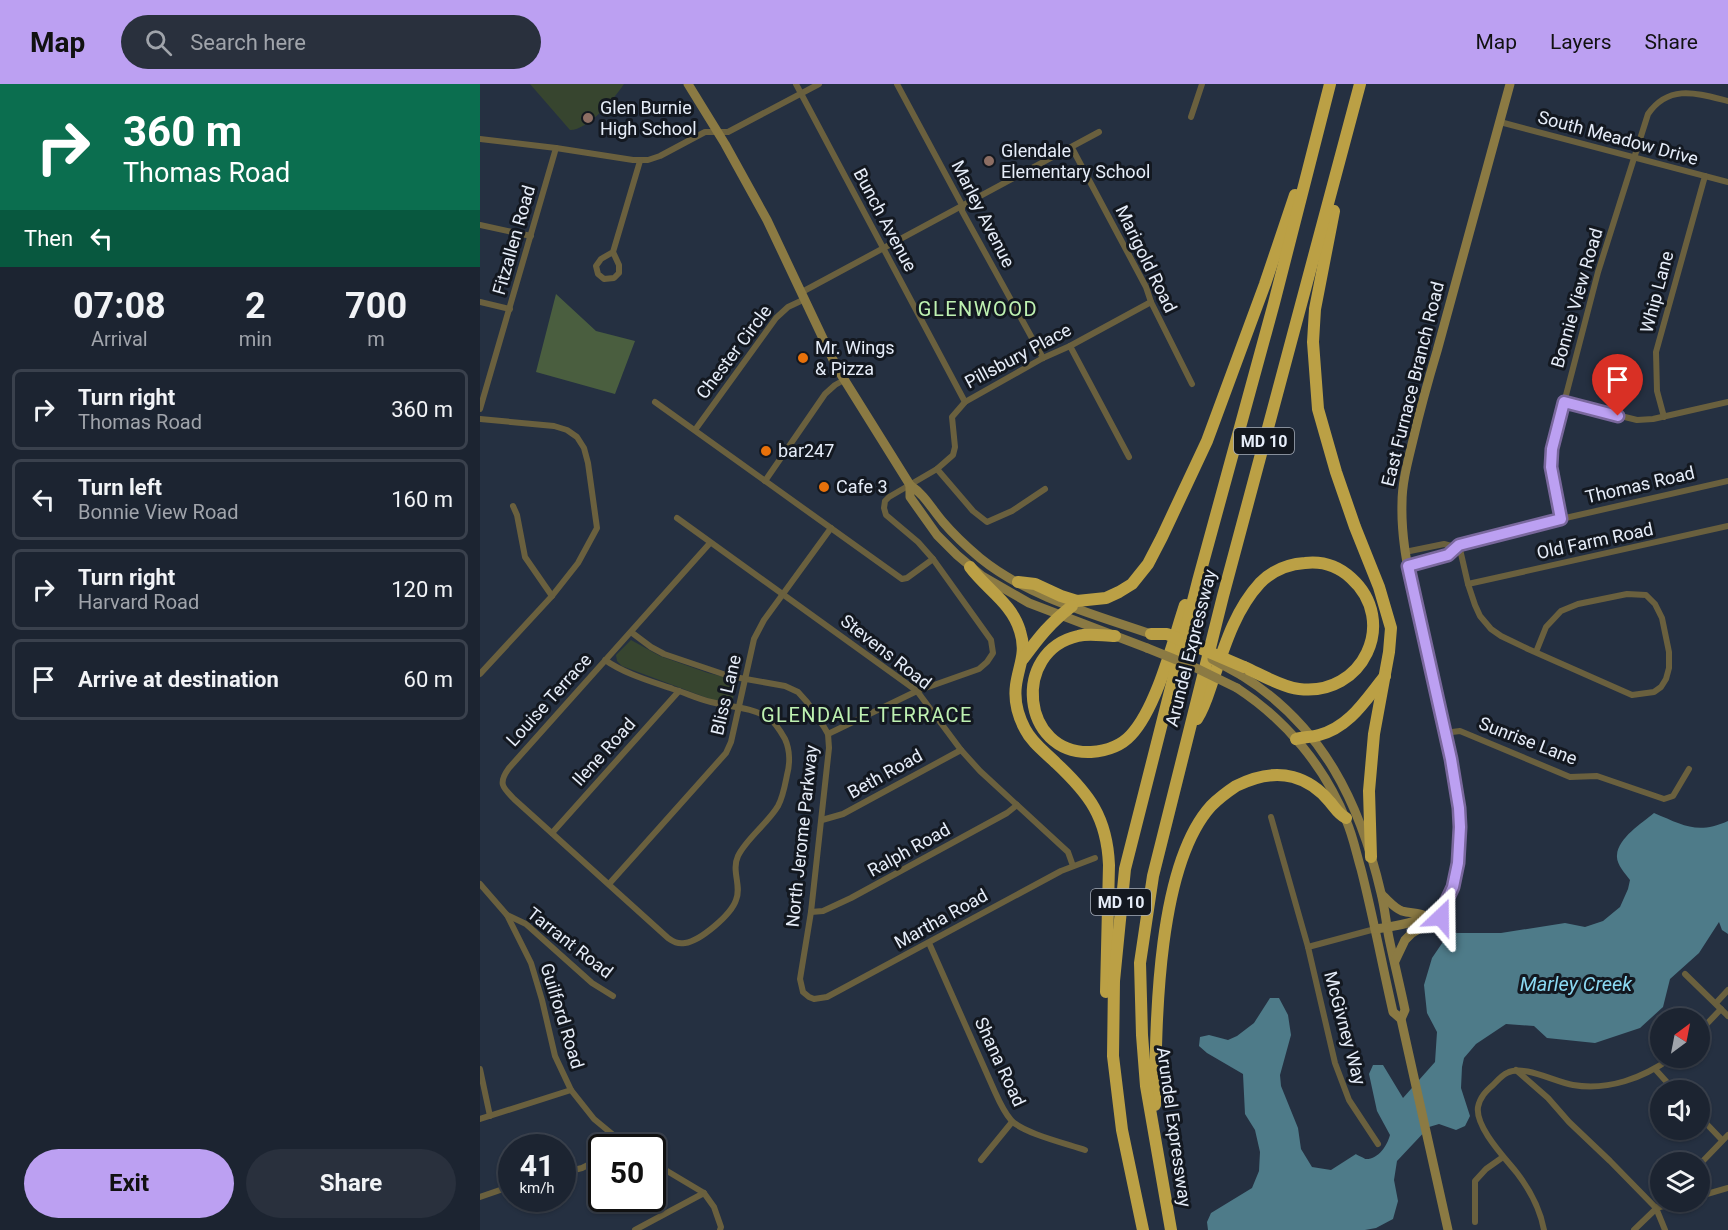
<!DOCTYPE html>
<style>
:root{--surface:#1c2431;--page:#29303d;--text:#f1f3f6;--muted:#a0a4ab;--line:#3a414d;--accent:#bca0f2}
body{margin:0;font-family:Roboto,sans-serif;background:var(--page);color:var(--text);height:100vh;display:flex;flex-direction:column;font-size:22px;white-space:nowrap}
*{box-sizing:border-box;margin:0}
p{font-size:20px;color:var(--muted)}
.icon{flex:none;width:33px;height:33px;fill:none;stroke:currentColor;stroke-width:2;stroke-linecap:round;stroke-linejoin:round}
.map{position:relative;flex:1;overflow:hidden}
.side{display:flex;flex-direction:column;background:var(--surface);width:480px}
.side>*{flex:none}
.top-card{background:#0b6e4f;color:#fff;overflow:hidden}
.needle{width:39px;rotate:32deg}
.controls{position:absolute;left:1170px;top:924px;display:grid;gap:12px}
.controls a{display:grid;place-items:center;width:60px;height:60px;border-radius:50%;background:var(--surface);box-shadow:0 2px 4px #0004,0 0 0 2px var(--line);font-size:30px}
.speed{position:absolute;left:18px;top:1050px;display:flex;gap:12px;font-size:30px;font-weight:700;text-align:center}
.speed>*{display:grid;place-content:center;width:78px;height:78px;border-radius:50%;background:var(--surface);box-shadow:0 2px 4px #0004,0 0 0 2px var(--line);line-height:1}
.speed small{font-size:15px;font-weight:400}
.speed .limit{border:3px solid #111;border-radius:9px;background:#fff;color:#111}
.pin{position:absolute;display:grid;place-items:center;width:51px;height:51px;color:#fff;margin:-62px -26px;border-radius:50% 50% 50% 0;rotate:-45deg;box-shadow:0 0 6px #0007}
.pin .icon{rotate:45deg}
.me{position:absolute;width:66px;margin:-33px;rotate:23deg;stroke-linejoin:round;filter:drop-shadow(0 0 4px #0008)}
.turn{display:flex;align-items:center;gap:21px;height:126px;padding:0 24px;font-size:27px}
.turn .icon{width:78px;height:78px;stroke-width:2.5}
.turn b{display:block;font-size:42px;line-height:51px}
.then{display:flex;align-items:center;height:57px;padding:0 24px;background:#0003;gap:12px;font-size:22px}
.eta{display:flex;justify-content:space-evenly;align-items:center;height:102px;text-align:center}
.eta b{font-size:36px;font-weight:700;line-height:42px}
.action{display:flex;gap:12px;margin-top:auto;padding:12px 24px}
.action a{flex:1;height:69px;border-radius:36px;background:var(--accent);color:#111;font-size:24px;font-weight:700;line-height:69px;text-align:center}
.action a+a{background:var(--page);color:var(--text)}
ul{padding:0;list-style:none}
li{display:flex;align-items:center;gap:18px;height:81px;margin:0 12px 9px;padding:0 12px;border:3px solid var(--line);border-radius:9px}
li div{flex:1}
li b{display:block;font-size:22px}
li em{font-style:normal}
header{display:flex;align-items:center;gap:36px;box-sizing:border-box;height:84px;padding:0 30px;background:var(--accent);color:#111}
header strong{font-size:28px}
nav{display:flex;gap:33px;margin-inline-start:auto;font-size:21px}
.search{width:420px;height:54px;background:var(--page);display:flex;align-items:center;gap:15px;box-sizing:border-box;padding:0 21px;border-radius:33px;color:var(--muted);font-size:22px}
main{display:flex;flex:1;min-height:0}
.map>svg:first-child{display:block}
</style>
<header>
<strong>Map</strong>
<div class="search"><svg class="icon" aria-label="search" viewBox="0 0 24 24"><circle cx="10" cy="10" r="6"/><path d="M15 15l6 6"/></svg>Search here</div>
<nav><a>Map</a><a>Layers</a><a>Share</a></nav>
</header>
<main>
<section class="side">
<div class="top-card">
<div class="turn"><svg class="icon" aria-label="right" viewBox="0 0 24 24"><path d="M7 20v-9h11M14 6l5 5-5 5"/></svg><div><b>360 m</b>Thomas Road</div></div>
<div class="then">Then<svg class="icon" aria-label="left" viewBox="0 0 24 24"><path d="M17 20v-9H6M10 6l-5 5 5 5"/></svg></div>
</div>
<div class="eta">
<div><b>07:08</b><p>Arrival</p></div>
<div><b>2</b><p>min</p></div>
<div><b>700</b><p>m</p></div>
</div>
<ul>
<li><svg class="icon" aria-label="right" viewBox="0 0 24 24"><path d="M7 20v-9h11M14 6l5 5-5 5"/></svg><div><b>Turn right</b><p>Thomas Road</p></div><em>360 m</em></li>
<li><svg class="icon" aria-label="left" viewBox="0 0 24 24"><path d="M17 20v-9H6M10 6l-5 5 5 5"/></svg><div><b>Turn left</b><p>Bonnie View Road</p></div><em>160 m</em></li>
<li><svg class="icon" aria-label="right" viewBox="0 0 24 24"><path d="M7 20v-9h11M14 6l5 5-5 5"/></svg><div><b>Turn right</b><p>Harvard Road</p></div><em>120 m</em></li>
<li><svg class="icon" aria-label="arrive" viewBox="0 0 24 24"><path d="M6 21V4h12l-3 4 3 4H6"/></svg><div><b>Arrive at destination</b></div><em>60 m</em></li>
</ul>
<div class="action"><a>Exit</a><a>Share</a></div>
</section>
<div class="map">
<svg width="1248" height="1146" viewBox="0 0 1248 1146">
<rect width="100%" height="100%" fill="#253041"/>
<g fill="#37452f">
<path d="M50 0H144C134 15 108 46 90 46Z"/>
<polygon points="151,556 180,572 228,589 256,596 253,615 238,618 142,582 137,577 136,571"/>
</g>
<polygon fill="#4a5e3f" points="76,210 116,247 155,257 135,310 56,288"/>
<path fill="#4e7b89" d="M1174 729C1203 741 1217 751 1248 737V850L1242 846 1239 838 1219 869 1190 895 1183 923 1160 944 1115 959 1067 954 1054 942 1026 940 996 960 984 974 982 983 981 1004 990 1032 985 1042 976 1046 959 1040 949 1043 917 1077 914 1096 918 1117 913 1135 896 1144 885 1146H728L727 1138 731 1129 772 1104 779 1087 780 1068 775 1046 765 1030 763 990 727 969 719 962 720 953 729 951 748 956 757 952 774 939 790 914H799L808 931 811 951 800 991 801 1002 818 1044 821 1065 832 1083 851 1086 876 1070C876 1071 885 1074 885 1075 898 1076 907 1062 910 1051L897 1027 889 990 893 981H903L923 1014 955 978 957 948 947 929 944 901 952 874 969 849H1021L1085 839 1105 843 1123 837 1140 823 1148 805 1150 796C1145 789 1136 780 1137 771 1138 754 1162 739 1174 729Z"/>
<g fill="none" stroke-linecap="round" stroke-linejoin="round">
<g stroke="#6a603e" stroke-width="6">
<polyline points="316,0 485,318"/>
<polyline points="417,0 482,121 482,127 563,274"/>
<polyline points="711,33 722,0"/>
<polyline points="1020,38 1248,98"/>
<polyline points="0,55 76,64 153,76 168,76 180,72 225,48 248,48 339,0"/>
<polyline points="592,64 666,203 671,218 712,300"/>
<polyline points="0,141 51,152"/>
<polyline points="133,168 139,181 139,189 134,194 124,195 118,190 116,182 121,175 133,168 160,77"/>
<polyline points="322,208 619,48"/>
<polyline points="0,218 30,225"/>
<polyline points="590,262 649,373"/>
<polyline points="175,318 422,495 427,494 453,475"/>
<polyline points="1084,318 1157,336 1173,335 1248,318"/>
<polyline points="0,325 76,64"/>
<polyline points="1184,333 1177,307 1176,268 1225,92"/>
<polyline points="0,335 74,342 87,346 97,353 104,364 108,379 117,444 98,479 72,512 0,590"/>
<polyline points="215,346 296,234 308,223 325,215"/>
<polyline points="457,385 493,427 507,438 532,427 565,405"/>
<polyline points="285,397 345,310 355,301 364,296"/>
<polyline points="33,422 37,431 45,473 72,512"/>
<polyline points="197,434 437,607 481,666 500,687 588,768 593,782"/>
<path d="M1081 435 1071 383 1072 365 1118 188 1168 30C1189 0 1216 9 1248 17"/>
<polyline points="979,461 988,500 995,521 1000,532 1011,545 1021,552 1048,565 1152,611 1174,608 1181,603 1186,595 1189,584 1189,568 1182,534 1175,520 1166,511 1147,510 1098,520 1081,527 1066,543 1056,568"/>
<polyline points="925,468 964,460 975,463"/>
<polyline points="928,482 968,471 979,461 1007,453 1081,435 1248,397"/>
<polyline points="988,500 1248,442"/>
<polyline points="151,548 171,563 184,570 249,592 305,602 318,608 327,618 344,643 348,650 349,664 331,828 320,895 323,908 329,913 334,915 347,913 581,787 615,774"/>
<path d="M125 576C145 590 170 597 193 605 206 609 218 615 231 618 250 623 271 623 289 634 295 638 301 648 305 655 310 666 310 680 307 691 305 701 303 713 298 722 288 739 266 755 258 772 251 787 262 802 256 816 251 831 220 857 205 859 197 860 194 858 188 854L34 715C22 703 18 699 29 684L230 459"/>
<polyline points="964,649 980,647 1090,693 1117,692 1184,715 1193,712 1209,685"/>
<polyline points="348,650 437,607 499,585 507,578 513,569 511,556 453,475 438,458 406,431 404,424 405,417 409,413 457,385 473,371 475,363 472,333 485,318 563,274 590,262 671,218"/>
<polyline points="791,733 828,863 855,979 869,1016 898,1060"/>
<polyline points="342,736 363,730 481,666"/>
<polyline points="72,749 199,607"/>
<polyline points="0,800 27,831 51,879 62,916 75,972 91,1006 114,1035 149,1064"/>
<polyline points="129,800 246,669 251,658 274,555 284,536 351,444"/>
<polyline points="331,828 343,827 371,814 527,729 537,721"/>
<polyline points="27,831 46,840 112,899 133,912"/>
<path d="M449 859 515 1008C519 1017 524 1028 531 1036 542 1049 588 1060 605 1066"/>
<polyline points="828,863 895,845"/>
<polyline points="1205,890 1248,932"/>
<polyline points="1236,919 1248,906"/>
<polyline points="1220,947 1241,925"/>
<polyline points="0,985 10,1032"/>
<polyline points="1175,985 1194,1006"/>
<polyline points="1036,986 1068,1014 1089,1038 1130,1077 1176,1124 1185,1146"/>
<polyline points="1220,1033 1242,1056"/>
<polyline points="0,1035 91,1006"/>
<polyline points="501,1076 532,1038"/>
<polyline points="172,1078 224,1109 234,1123 241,1143 240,1146"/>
<polyline points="1220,1080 1248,1051"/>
<polyline points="82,1089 102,1084 122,1074"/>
<polyline points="1220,1112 1248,1104"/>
<polyline points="0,1113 32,1102"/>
<polyline points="1176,1124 1198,1118"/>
<polyline points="995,1138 995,1097 1006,1085 1023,1073"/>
<polyline points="155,1146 224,1109"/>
<path d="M1064 1146C1060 1124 1050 1106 1037 1089 1025 1074 995 1043 998 1023 1000 1013 1006 1007 1013 1001 1017 997 1022 991 1027 989 1043 980 1075 998 1093 1001 1128 1007 1163 994 1191 974"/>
<polyline points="1154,1146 1183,1118"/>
</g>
<g stroke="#8b7a43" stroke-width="9">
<path d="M208 0 245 60 287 136 357 284 430 401C445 411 451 424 463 438 474 451 487 463 500 474 548 513 613 530 671 550"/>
<polyline points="430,401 430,413 457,451 477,471 502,492 549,519 667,564"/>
<path d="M761 591C843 642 880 719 901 809 905 824 906 839 909 854 914 878 920 902 925 926L921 935"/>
<path d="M757 604C806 636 845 683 866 736 873 752 876 768 881 785 893 832 902 880 913 928L921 935 968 1146"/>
<path d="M902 811C908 816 914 824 922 827 931 830 939 827 947 833"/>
<path d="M895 845C926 841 964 835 974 801 989 750 975 695 963 646 953 601 942 556 933 511 927 480 921 451 922 419 922 398 928 377 933 356 940 326 948 297 957 267 981 178 1006 89 1030 0"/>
<polyline points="915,877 925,856 932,849 966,829 966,818"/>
</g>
<g stroke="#bba045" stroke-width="12">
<polyline points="854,127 835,225 833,258 838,325 856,388 875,443 899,503 911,544 909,568 894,650 889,707 891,773"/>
<path d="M490 483C506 505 532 519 540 547 547 569 539 580 536 601 534 616 538 632 545 645 552 659 565 668 576 679 609 710 627 733 629 781L626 908"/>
<polyline points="538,498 555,500 581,512 597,517 626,514 639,508 652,500 668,480 682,453 727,357 785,200 815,111"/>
<path d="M635 552C623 552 610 549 598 552 531 567 541 671 611 668 625 667 641 662 651 651 677 623 693 557 705 521"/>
<path d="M543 575C559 553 570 539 592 522"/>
<path d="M717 635C725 623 729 607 734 593 745 560 756 525 780 499 792 487 808 480 825 479 842 477 858 482 871 494 919 537 883 613 819 605 802 603 780 590 764 583"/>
<path d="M816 655C824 653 832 653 839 651 870 643 886 615 905 592"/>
<path d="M675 1021C676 941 676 783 731 722 739 714 747 708 756 702 774 693 794 688 813 693 828 697 841 707 850 718 856 725 858 730 866 734"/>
<polyline points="663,1146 642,1046 633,972 634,897 645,785 718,497 794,219 850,0"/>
<polyline points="691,1146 666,1002 662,951 660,879 673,792 743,512 880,0"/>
</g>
<g stroke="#8b7a43" stroke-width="9">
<polyline points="667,564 714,583 757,604"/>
<polyline points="732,575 761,591"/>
</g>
<polyline stroke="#bba045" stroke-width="12" points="671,550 687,550 764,583"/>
</g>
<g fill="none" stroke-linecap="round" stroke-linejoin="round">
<g stroke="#7a689d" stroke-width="15">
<polyline id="route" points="961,833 966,829 966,818 973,803 978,779 980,743 979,724 971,675 928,482 968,471 979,461 1081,435 1071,383 1072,365 1084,318 1138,332"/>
</g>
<use href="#route" stroke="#bca0f2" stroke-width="10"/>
</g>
<g fill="#8d6e63" stroke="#131820" stroke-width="2">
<circle cx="108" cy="34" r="6"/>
<circle cx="509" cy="77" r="6"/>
</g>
<g fill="#e8710a" stroke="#131820" stroke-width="2">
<circle cx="323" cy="274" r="6"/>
<circle cx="286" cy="367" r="6"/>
<circle cx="344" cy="403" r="6"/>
</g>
<g text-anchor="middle" stroke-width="6" stroke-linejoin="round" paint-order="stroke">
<g fill="#131820" stroke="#a7adb8" stroke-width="1.5">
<rect x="754" y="344" width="60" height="26" rx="4.5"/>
<rect x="611" y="805" width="60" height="26" rx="4.5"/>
</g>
<g font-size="16" font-weight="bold" fill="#e6edf9">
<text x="784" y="363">MD 10</text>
<text x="641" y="824">MD 10</text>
</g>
<g font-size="18" fill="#e6edf9" stroke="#131820" text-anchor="start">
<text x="120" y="30">Glen Burnie<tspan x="120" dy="21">High School</tspan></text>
<text x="521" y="73">Glendale<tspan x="521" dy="21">Elementary School</tspan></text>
<text x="335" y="270">Mr. Wings<tspan x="335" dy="21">&amp; Pizza</tspan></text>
<text x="298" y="373">bar247</text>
<text x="356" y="409">Cafe 3</text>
</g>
<g font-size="18" fill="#e6edf9" stroke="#131820">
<text transform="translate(1138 54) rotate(15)" y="6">South Meadow Drive</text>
<text transform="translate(503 130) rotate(63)" y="6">Marley Avenue</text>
<text transform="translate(405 136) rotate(62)" y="6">Bunch Avenue</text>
<text transform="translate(34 156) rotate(-74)" y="6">Fitzallen Road</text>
<text transform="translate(666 175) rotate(64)" y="6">Marigold Road</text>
<text transform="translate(1177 208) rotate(-75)" y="6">Whip Lane</text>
<text transform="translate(1097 214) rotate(-74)" y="6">Bonnie View Road</text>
<text transform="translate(254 268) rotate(-53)" y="6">Chester Circle</text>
<text transform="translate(538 272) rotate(-28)" y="6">Pillsbury Place</text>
<text transform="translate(933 300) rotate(-76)" y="6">East Furnace Branch Road</text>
<text transform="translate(1160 401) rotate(-13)" y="6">Thomas Road</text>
<text transform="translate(1115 457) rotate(-12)" y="6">Old Farm Road</text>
<text transform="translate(711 564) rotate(-76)" y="6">Arundel Expressway</text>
<text transform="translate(406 568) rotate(38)" y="6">Stevens Road</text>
<text transform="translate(246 611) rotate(-77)" y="6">Bliss Lane</text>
<text transform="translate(69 616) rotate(-48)" y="6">Louise Terrace</text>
<text transform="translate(1048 657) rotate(21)" y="6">Sunrise Lane</text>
<text transform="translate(124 668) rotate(-48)" y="6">Ilene Road</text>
<text transform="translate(405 690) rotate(-29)" y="6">Beth Road</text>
<text transform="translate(322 752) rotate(-84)" y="6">North Jerome Parkway</text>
<text transform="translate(429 766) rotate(-29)" y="6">Ralph Road</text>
<text transform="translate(461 835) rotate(-29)" y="6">Martha Road</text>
<text transform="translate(90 859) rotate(38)" y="6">Tarrant Road</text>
<text transform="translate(82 932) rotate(73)" y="6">Guilford Road</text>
<text transform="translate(865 944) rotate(75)" y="6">McGivney Way</text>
<text transform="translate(520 978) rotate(65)" y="6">Shana Road</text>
<text transform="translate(694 1043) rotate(82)" y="6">Arundel Expressway</text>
</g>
<g font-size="20" letter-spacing="1.5" fill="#bef1b1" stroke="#131820">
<text x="498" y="232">GLENWOOD</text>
<text x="387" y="638">GLENDALE TERRACE</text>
</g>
<g font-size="20" font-style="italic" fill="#8bd9f2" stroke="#131820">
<text x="1096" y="907">Marley Creek</text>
</g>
</g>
</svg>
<div class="controls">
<a><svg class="needle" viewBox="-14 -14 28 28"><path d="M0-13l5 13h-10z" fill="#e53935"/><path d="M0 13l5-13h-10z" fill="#a0a4ab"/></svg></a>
<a><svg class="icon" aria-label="sound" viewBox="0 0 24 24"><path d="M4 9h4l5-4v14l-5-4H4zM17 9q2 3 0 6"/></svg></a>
<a><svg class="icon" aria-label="layers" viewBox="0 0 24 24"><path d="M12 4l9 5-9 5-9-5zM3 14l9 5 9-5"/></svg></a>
</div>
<div class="speed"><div>41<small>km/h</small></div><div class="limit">50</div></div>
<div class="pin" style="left:1138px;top:332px;background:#d93025"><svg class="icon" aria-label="arrive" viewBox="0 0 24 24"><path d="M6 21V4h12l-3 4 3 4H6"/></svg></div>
<svg class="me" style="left:961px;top:833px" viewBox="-20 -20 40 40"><path d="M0-17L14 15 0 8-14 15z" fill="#bca0f2" stroke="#fff" stroke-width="4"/></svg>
</div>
</main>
